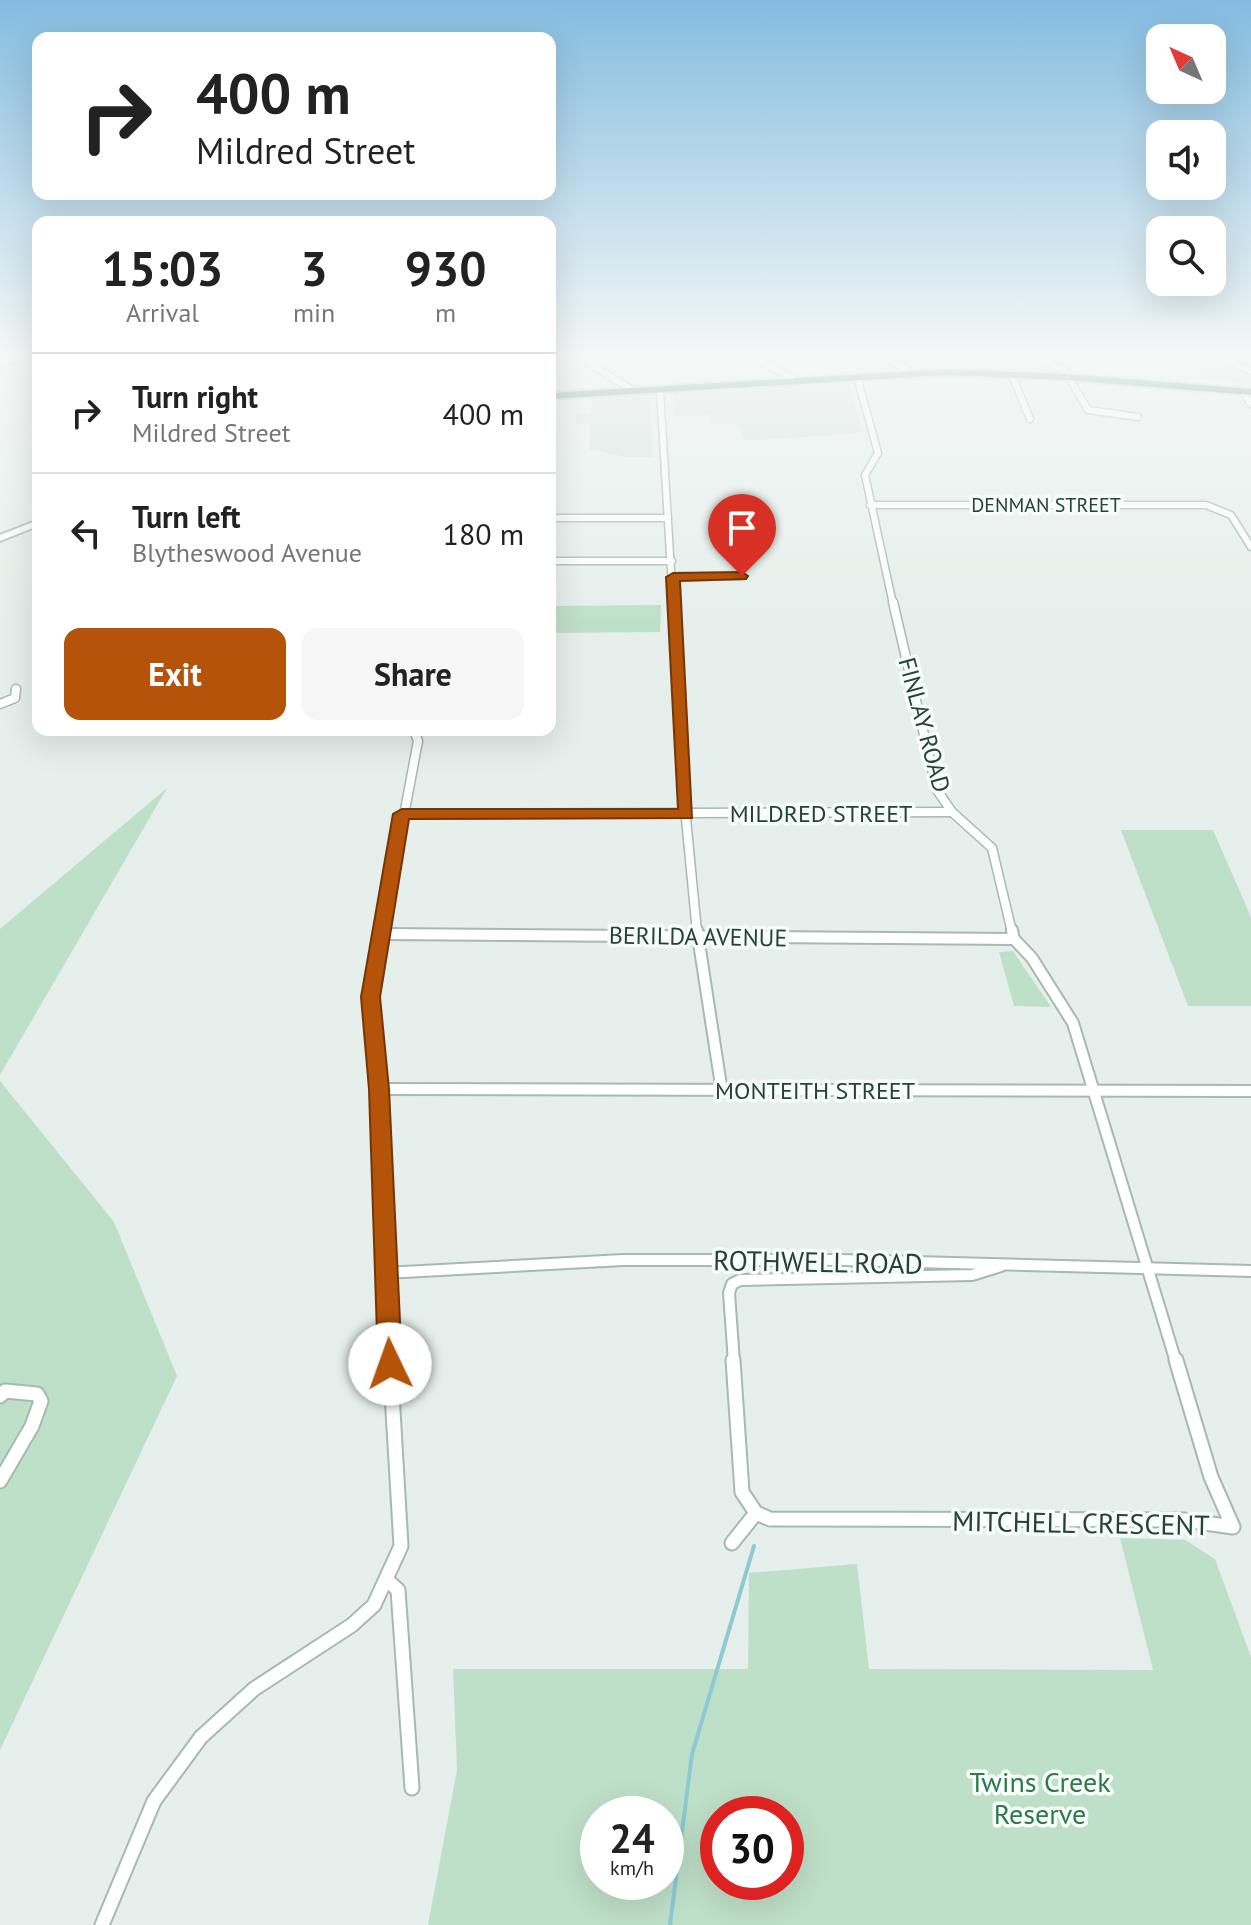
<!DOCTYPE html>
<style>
:root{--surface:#fff;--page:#f6f6f6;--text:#222;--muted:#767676;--line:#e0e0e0;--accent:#b45309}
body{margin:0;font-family:"PT Sans",sans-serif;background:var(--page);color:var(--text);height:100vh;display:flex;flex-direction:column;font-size:30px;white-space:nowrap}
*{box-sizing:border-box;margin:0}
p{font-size:26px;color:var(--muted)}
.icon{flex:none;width:44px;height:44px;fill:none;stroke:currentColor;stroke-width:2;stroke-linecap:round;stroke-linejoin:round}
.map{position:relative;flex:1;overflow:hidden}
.side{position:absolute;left:32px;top:216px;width:524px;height:520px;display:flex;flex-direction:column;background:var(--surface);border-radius:16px;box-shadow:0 8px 32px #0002}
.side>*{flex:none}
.banner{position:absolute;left:32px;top:32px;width:524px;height:168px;border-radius:16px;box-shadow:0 8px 32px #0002;background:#fff;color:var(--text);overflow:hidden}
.needle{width:52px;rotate:316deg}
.controls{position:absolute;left:1146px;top:24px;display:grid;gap:16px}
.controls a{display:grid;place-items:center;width:80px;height:80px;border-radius:16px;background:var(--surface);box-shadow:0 8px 32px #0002;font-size:40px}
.speed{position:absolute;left:580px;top:1796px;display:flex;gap:16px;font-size:40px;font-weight:700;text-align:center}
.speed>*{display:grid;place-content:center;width:104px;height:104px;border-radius:50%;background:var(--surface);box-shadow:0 8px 32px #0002;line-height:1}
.speed small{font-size:20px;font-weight:400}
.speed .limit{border:12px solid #d22;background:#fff;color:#111}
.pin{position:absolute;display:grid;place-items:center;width:68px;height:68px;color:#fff;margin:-82px -34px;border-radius:50% 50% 50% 0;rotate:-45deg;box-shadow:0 0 8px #0007}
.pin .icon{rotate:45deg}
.me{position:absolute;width:88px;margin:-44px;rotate:357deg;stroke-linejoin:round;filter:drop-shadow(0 0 6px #0008)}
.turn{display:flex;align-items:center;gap:28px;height:168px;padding:0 32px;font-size:36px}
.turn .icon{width:104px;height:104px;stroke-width:2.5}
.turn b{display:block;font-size:56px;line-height:68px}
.eta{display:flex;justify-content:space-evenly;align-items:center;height:136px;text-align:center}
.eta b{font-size:48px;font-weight:800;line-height:56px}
.cta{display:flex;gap:16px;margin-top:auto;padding:16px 32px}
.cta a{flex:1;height:92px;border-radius:16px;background:var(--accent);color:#fff;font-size:32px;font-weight:800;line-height:92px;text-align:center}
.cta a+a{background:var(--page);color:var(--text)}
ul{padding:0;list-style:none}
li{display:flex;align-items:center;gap:24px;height:120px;padding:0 32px;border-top:2px solid var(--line)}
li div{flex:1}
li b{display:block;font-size:30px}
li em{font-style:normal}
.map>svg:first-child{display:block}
</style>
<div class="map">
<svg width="1251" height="1925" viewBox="0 0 1251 1925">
<rect width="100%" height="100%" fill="#e6efeb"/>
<g fill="#d4dfda">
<polygon points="1218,363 1251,376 1251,383 1206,380 1198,370"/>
<polygon points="848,381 863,433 745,441 739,425 712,425 710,415 673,417 673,392"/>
<polygon points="649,394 653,457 626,457 589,449 590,424 576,424 577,413 591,413 591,398"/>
</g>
<g fill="#bfe0c8" fill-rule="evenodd">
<polygon points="661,605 660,632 550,633 550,606"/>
<polygon points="167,788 0,1075 0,929"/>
<polygon points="1121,830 1213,830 1251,917 1251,1006 1188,1006"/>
<polygon points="1013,951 1051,1007 1014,1006 999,952"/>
<polygon points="0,1081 114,1222 177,1376 0,1750"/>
<path d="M1120 1538 1185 1540 1215 1559 1251 1657V1925H428L457 1770 453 1669H748L749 1573 857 1564 869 1669 1153 1670ZM598 1814H666V1882H598ZM718 1814H786V1882H718Z"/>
</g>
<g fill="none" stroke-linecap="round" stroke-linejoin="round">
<polyline stroke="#8ec9d4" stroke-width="4" points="670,1925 692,1754 754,1546"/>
<g stroke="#a8b8b2" stroke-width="9">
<g id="street-far3">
<polyline points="570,352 634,391"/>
<polyline points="742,352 791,377"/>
<polyline points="876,352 908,370"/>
<polyline points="1028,352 1065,371 1088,410 1138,417"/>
<polyline points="1205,352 1251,371"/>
<polyline points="0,362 38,353"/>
<polyline points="1011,373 1030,419"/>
<polyline points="857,377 878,453 865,475 893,604"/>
<polyline points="660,390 673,604"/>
<polyline points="1242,391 1251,404"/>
<polyline points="870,505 1206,505 1231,515 1251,547"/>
<polyline points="550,518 668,518"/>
<polyline points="550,561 672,561"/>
<polyline points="673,577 742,576"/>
</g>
</g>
<g stroke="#a8b8b2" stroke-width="11">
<g id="street-far2">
<polyline points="673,602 685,808 697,932"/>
<polyline points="893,602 937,790 952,812 992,848 1012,932"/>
<polyline points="0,704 15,698 16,689"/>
<polyline points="402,814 952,812"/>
<polyline points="382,932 418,741 414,730"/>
</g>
</g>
<g stroke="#a8b8b2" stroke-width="14">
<g id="street-far1">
<polyline points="383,930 370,997 379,1089 390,1362"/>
<polyline points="697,930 722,1092"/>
<polyline points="1012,930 1014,939 1032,958 1073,1023 1176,1362"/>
<polyline points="383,934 1014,939"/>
<polyline points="379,1089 1251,1091"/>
<polyline points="385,1273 623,1260 841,1260 1251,1271"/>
<polyline points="734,1362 729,1293 732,1284 740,1280 972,1275 1001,1266"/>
</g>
</g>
<g stroke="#a8b8b2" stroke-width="17">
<g id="street">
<polyline points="733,1360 742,1492 756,1513 770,1519 1184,1520 1233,1527 1211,1477 1176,1360"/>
<polyline points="0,1396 5,1391 37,1394 41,1401 32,1426 0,1481"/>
<polyline points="732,1543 756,1513"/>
<polyline points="388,1581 398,1590 412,1788"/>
<polyline points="102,1925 154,1801 201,1737 254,1689 352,1625 374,1605 401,1546 390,1360"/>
</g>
</g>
<g stroke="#a4bbb3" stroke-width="4">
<polygon id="secondary" points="38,520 38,526 0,541 0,535"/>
</g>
<g stroke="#c2cac8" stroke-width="4">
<polygon id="highway" points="946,369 1067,374 1251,389 1251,395 1067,380 946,375 550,399 550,393"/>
</g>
<use href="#street-far3" stroke="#fff" stroke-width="6"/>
<use href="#street-far2" stroke="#fff" stroke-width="8"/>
<use href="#street-far1" stroke="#fff" stroke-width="10"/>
<use href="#street" stroke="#fff" stroke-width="13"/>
<use href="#secondary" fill="#fff" fill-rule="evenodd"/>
<use href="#highway" fill="#2f6f62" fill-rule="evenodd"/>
</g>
<linearGradient id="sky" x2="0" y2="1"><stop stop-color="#84bce0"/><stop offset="0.57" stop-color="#f4f8f6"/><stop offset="1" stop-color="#f4f8f6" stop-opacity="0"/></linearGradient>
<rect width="1251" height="622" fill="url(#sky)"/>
<polygon fill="#b45309" stroke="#753606" stroke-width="2" points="742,572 748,576 746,579 680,581 692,818 409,819 380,997 389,1089 402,1364 398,1371 390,1374 382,1371 378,1364 369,1089 361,997 393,814 402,809 678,809 666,577 673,573"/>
<g text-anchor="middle" stroke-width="7" stroke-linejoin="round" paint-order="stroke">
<g font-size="20" fill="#24423a" stroke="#f7fbf9">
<text x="1046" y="512">DENMAN STREET</text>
</g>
<g font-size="24" fill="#24423a" stroke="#f7fbf9">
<text transform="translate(924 725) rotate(75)" y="8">FINLAY ROAD</text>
<text x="821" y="822">MILDRED STREET</text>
<text transform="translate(698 937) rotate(1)" y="8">BERILDA AVENUE</text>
<text x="815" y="1099">MONTEITH STREET</text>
</g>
<g font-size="28" fill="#24423a" stroke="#f7fbf9">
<text transform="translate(818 1262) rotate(1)" y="10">ROTHWELL ROAD</text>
<text transform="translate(1081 1523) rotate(1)" y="10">MITCHELL CRESCENT</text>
</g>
<g font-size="28" fill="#2d7a4b" stroke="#f7fbf9">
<text x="1040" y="1792">Twins Creek<tspan x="1040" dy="32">Reserve</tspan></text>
</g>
</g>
</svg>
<div class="controls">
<a><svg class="needle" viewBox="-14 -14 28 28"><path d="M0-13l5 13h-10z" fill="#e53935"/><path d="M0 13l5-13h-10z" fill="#767676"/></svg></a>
<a><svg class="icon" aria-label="sound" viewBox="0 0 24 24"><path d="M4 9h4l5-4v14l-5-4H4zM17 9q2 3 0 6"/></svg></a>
<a><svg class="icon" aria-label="search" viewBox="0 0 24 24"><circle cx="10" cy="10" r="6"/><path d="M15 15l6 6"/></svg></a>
</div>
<div class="speed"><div>24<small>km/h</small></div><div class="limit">30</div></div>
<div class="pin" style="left:742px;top:576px;background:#d93025"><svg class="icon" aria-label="arrive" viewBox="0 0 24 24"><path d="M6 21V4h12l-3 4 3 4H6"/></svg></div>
<svg class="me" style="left:390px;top:1364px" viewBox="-20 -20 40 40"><circle r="19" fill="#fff"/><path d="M0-13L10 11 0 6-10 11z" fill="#b45309"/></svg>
<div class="banner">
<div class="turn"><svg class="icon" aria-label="right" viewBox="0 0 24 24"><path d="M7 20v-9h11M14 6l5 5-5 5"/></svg><div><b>400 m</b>Mildred Street</div></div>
</div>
<section class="side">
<div class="eta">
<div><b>15:03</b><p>Arrival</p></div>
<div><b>3</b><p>min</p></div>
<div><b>930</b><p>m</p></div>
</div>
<ul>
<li><svg class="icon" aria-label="right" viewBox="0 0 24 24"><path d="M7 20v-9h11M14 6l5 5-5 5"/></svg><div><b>Turn right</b><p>Mildred Street</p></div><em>400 m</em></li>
<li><svg class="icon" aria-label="left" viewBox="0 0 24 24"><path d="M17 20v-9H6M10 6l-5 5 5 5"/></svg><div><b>Turn left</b><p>Blytheswood Avenue</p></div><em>180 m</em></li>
</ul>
<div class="cta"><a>Exit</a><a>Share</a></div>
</section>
</div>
